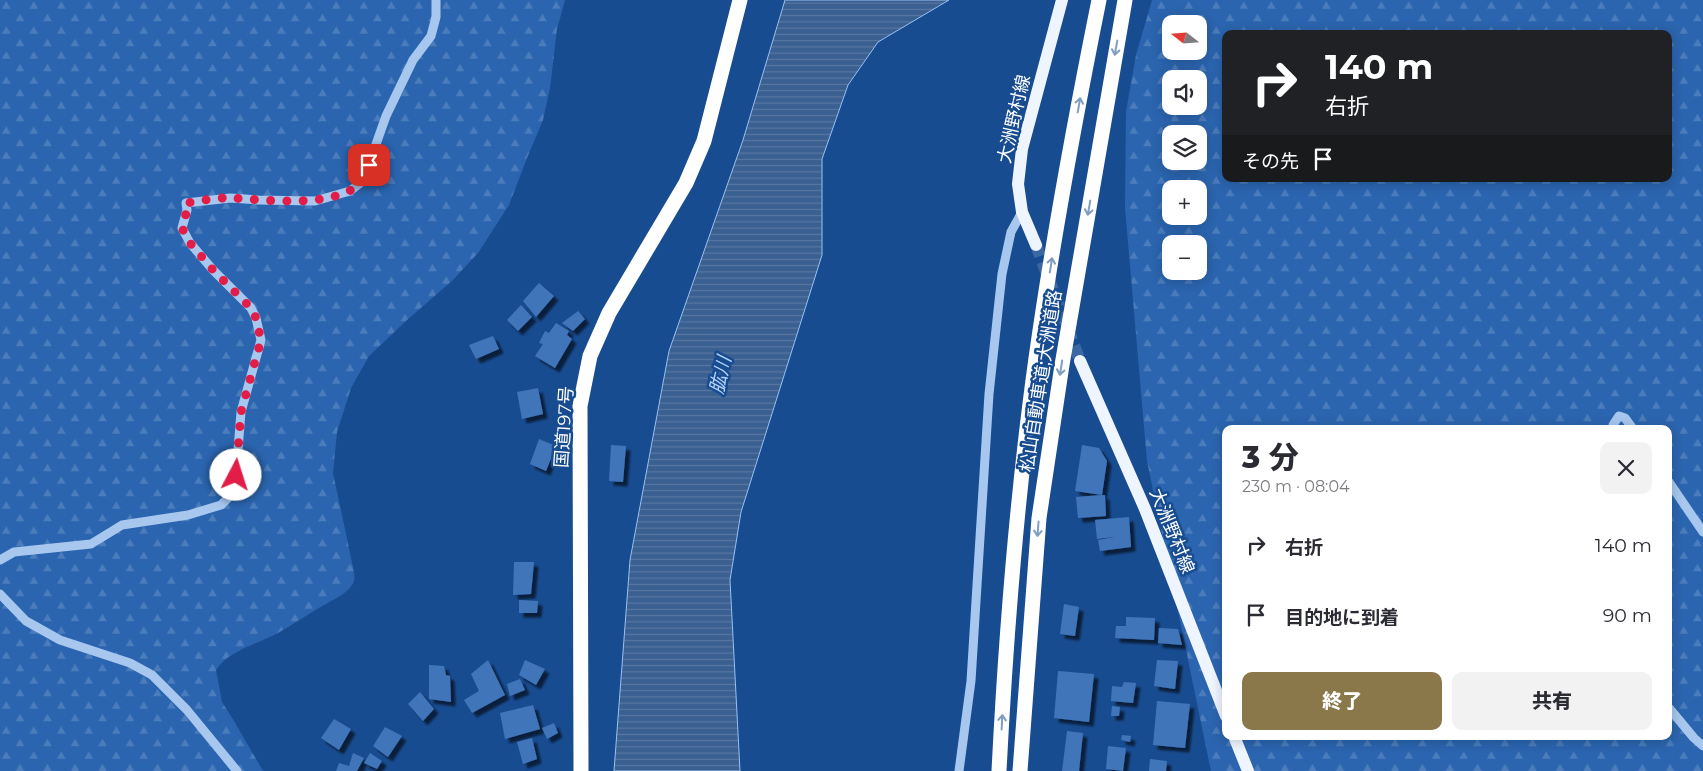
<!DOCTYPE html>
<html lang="ja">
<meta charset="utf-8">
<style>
:root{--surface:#fff;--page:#f2f2f3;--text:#2b2b33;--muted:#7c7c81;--accent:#8a774a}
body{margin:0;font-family:Montserrat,"Noto Sans JP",sans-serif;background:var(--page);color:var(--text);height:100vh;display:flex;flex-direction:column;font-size:19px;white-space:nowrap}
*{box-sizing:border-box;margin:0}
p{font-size:16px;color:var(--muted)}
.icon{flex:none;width:28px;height:28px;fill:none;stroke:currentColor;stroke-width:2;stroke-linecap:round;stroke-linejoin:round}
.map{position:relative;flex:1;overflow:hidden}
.panel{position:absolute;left:1222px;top:425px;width:450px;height:315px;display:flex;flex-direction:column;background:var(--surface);border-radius:10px;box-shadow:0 2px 12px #0003}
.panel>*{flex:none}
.guide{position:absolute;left:1222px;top:30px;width:450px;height:152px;border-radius:10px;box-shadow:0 2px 12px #0003;background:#202124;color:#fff;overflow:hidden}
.needle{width:32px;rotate:287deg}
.fabs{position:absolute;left:1162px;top:15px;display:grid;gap:10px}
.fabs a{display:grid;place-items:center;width:45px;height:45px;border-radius:10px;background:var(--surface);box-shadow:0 2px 12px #0003;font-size:25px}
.pin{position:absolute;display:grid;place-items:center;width:42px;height:42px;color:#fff;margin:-21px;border-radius:10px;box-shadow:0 2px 8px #0006}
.me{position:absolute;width:55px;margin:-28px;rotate:5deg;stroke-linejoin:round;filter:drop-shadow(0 0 4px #0008)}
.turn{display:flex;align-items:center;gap:18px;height:105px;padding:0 20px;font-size:22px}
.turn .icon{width:65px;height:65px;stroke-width:2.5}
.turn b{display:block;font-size:35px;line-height:42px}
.then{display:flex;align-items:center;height:48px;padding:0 20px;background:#0003;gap:10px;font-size:19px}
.round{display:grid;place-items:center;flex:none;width:52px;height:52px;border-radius:10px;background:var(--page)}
.overview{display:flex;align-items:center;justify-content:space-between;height:85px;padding:0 20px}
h1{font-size:30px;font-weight:800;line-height:38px}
.button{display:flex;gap:10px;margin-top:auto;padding:10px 20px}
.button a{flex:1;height:58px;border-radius:10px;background:var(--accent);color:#fff;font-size:20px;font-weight:800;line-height:58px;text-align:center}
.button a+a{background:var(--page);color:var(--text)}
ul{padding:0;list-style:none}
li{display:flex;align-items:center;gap:15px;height:70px;padding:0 20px}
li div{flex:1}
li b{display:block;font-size:19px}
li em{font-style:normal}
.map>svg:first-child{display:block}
</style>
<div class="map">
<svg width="1703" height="771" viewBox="0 0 1703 771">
<defs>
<pattern id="forest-firs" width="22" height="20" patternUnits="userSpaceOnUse" patternTransform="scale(1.25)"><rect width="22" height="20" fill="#2b65af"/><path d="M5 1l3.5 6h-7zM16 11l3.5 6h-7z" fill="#4b7cbb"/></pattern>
<pattern id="water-rules" width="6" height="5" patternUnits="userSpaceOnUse" patternTransform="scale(1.25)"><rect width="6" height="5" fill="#3a5f91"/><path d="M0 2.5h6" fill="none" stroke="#5877a2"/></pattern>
<filter id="shadow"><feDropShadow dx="4.5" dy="4.5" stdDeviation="1" flood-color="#0009"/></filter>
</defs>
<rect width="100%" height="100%" fill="#184c91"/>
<g fill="url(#forest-firs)" fill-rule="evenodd">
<path d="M0 0H565L557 29 550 88 543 120 527 158 509 205 478 253 452 281 407 320 369 356 351 388 337 432 333 473 353 567C354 573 356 580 352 585 346 594 333 600 324 605 308 614 294 624 278 633 258 644 229 650 216 670L222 702 234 721 263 771H0Z"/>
<path d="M1152 0H1703V771H1211L1147 461 1125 208 1126 112 1136 55ZM1171 24H1199V51H1171ZM1226 34H1669V179H1226ZM1171 79H1199V106H1171ZM1171 134H1199V161H1171ZM1171 189H1199V216H1171ZM1171 244H1199V271H1171ZM1226 429H1669V736H1226Z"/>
</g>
<polygon fill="url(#water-rules)" stroke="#99c1f2" points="785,0 949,0 878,42 848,85 822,159 822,255 741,512 730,580 740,771 614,771 630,560 669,351 743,140"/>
<g fill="#4175b9" filter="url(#shadow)">
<polygon points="539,283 554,296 536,317 523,301"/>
<polygon points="521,305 532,317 518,331 507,320"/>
<polygon points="578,311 585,319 573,331 562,323"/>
<polygon points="556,323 569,331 567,335 572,339 555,368 535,356 543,344 539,343 545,331 549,333"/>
<polygon points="493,336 499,349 476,359 469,345"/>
<polygon points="538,388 543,414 522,419 517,392"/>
<polygon points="539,439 556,446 546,471 530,464"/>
<polygon points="611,445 626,446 623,482 609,481"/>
<polygon points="1082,445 1099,448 1107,461 1102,495 1105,495 1106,516 1078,518 1076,497 1102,495 1075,491"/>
<polygon points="1129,517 1131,547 1100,551 1098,540 1114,537 1097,539 1095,520"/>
<polygon points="514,562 534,562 531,594 513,595"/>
<polygon points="519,600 538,601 537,613 519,613"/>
<polygon points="1064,604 1079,607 1075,636 1060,634"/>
<polygon points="1126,617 1155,618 1154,640 1115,638 1116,626 1126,626"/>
<polygon points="1159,628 1178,629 1182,645 1158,643"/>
<polygon points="488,660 505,695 472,713 464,700 479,691 471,674"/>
<polygon points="525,660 545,669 536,685 519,675"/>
<polygon points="1157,660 1178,661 1175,689 1154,686"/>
<polygon points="429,665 444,666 446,675 450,676 451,702 429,699"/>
<polygon points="1058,671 1094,674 1089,722 1054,718"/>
<polygon points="520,679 525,690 510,696 507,684"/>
<polygon points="1124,682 1136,683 1133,703 1111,701 1112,686 1122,687"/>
<polygon points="420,692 434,709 423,721 408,704"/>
<polygon points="1157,701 1190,704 1185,748 1153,745"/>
<polygon points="533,705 540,729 505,739 500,713"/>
<polygon points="1112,706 1120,707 1119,716 1111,716"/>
<polygon points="334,719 351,729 339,750 321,738"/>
<polygon points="554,723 558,733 547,739 542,728"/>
<polygon points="385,727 402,736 388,757 373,746"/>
<polygon points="1067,731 1083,733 1079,771 1062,771"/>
<polygon points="1122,735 1131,736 1130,742 1121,740"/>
<polygon points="532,738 537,759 523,764 517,742"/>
<polygon points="1108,746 1126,748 1123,771 1106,769"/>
<polygon points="353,753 364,758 357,771 336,771 339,763 349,766"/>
<polygon points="370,753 382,761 377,769 364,763"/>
<polygon points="1150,759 1167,761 1166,771 1149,771"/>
</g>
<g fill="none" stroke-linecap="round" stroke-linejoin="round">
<polyline stroke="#3b67a2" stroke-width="12" stroke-dasharray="12 6" stroke-linecap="butt" points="1036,245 1080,361"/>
<g stroke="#a7c7ef" stroke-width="9">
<polyline points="1613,429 1613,425 1619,416 1625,418 1633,429"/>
<polyline points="1669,482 1703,532"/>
<polyline points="0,560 14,552 91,544 122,525 188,515 221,505 231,495 236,475 241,412 261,340 256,318 251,308 213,270 190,243 182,228 187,210 186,203 230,198 258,200 315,201 350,191 363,181 386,116 413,60 431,36 436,17 436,0"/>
<polyline points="0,594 26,621 60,640 130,663 152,675 187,710 237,771"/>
<polyline points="1669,708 1694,738 1703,746"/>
<polyline points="959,771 971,681 989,394 1002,274 1011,232 1022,212"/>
</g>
<g stroke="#eff5ff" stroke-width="12">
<polyline points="1036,245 1022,212 1018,184 1022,149 1062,0"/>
<polyline points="1080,361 1145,509 1226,716"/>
<polyline points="1234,736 1248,771"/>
</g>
<g stroke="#fff" stroke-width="15">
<polyline points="581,771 580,406 590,356 609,313 686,183 704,141 740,0"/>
<path d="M999 771C1006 633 1017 495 1036 358 1053 238 1075 119 1099 0"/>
<polyline points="1020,771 1039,518 1062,365 1125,0"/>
</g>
</g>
<defs><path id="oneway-shaft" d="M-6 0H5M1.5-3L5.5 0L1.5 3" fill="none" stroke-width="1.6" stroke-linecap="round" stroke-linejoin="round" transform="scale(1.25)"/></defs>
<g stroke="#809dc2">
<use href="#oneway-shaft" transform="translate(1116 48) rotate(100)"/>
<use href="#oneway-shaft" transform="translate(1079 105) rotate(-80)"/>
<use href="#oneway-shaft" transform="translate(1089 208) rotate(100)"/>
<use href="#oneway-shaft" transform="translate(1051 265) rotate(-81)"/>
<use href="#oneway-shaft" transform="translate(1061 368) rotate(99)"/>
<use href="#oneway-shaft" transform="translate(1038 529) rotate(94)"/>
<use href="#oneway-shaft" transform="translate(1002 722) rotate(-87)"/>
</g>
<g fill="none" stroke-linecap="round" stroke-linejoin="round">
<path stroke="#e11d48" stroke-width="9" stroke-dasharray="0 16.2" d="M236 475 241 412 261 340 256 318 251 308 213 270 190 243 182 228 187 210 186 203C201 201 217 197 232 198 267 200 335 209 362 182 366 178 367 170 369 165"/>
</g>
<g text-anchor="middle" stroke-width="5" stroke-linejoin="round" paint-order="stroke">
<g font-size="18" fill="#fff" stroke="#184c91">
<text transform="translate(1014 119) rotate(-77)" y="6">大洲野村線</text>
<text transform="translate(1041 381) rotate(-81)" y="6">松山自動車道;大洲道路</text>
<text transform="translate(564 427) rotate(-86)" y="6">国道197号</text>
<text transform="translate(1172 531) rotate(68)" y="6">大洲野村線</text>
</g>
<g font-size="19" font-style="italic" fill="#b3d1f6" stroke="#184c91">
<text transform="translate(720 375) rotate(-77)" y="7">肱川</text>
</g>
</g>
</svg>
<div class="fabs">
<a><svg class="needle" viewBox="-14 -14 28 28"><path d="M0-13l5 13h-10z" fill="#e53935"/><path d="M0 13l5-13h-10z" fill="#7c7c81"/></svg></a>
<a><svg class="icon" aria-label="sound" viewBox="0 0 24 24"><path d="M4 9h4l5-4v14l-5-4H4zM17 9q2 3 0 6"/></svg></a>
<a><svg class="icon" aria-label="layers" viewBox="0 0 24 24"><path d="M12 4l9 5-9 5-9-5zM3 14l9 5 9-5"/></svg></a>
<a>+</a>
<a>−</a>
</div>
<div class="pin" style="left:369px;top:165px;background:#d93025"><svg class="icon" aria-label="arrive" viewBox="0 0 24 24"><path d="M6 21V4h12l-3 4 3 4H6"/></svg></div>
<svg class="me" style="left:236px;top:475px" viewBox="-20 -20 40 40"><circle r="19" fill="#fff"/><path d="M0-13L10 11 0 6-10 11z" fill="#e11d48"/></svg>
<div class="guide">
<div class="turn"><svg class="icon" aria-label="right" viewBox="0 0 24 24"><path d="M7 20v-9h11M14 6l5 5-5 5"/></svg><div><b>140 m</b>右折</div></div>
<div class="then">その先<svg class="icon" aria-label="arrive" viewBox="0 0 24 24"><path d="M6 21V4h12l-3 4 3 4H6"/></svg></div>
</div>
<section class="panel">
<div class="overview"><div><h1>3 分</h1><p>230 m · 08:04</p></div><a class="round"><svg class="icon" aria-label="close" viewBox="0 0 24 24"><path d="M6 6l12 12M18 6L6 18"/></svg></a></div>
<ul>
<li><svg class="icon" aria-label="right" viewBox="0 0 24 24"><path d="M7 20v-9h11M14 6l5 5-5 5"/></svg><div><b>右折</b></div><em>140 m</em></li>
<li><svg class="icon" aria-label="arrive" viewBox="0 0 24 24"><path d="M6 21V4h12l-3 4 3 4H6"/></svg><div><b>目的地に到着</b></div><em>90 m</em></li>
</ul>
<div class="button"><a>終了</a><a>共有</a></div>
</section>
</div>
